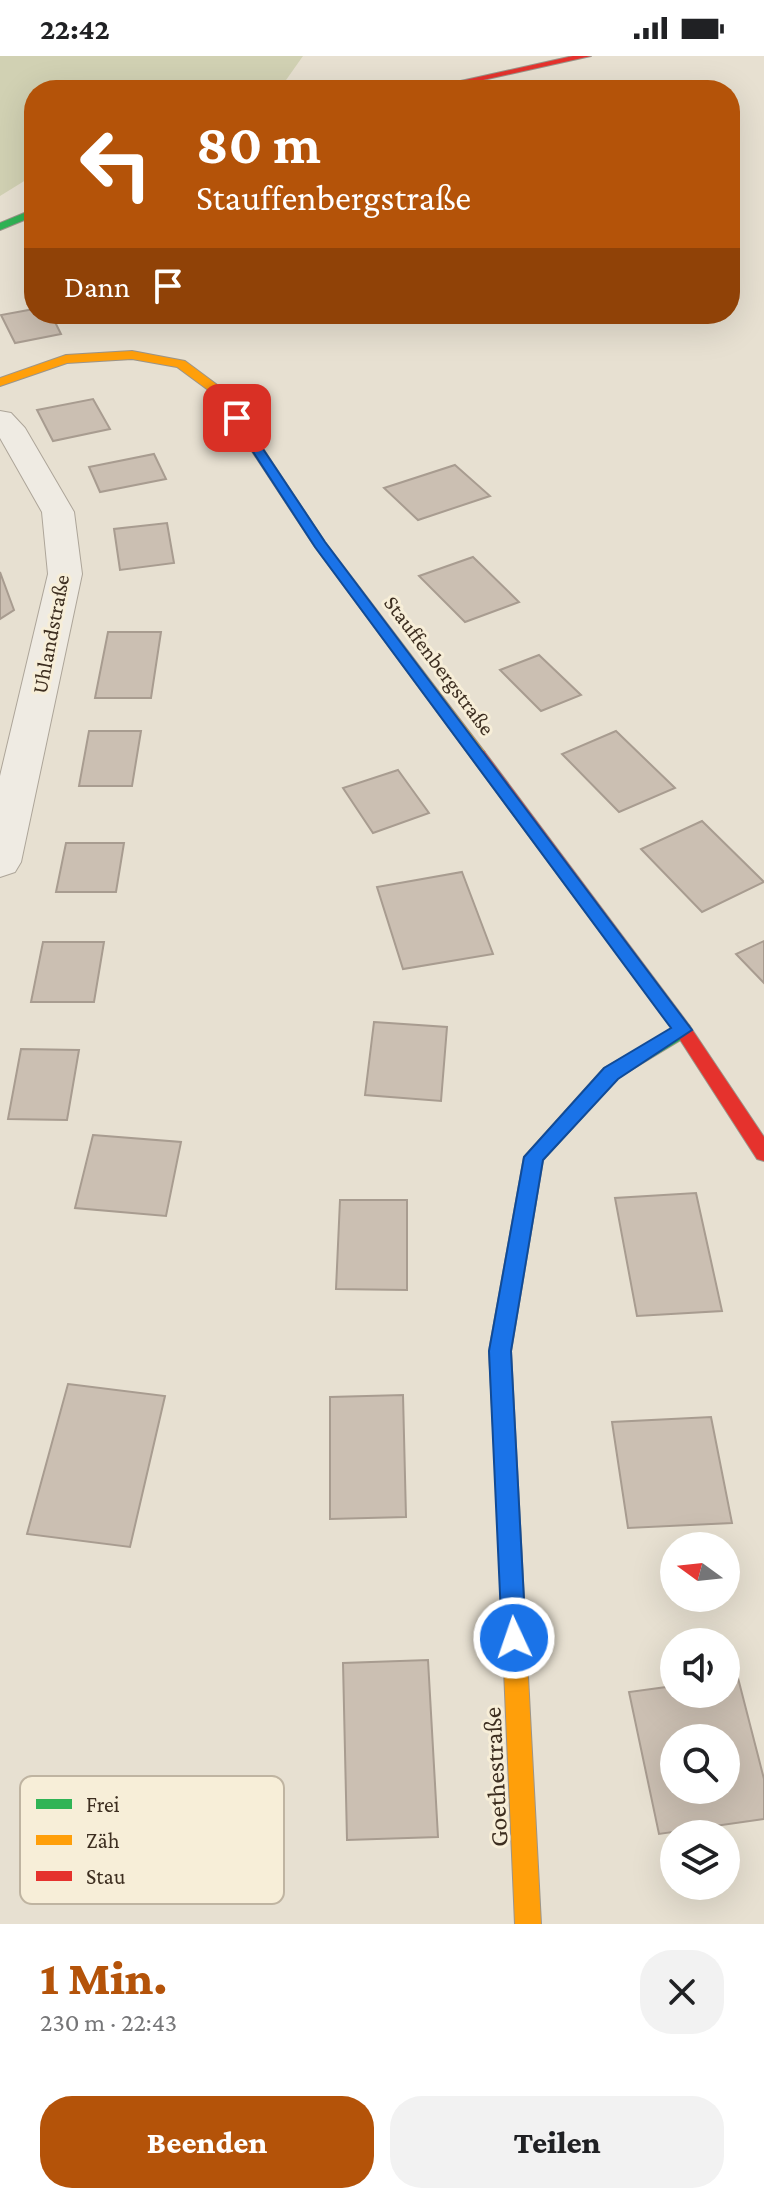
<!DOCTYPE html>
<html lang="de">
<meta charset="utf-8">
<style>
:root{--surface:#fff;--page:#f2f2f2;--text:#202124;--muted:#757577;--accent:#b45309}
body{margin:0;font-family:"Crimson Pro",serif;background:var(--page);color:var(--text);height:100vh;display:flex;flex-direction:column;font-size:30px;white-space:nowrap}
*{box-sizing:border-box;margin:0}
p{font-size:26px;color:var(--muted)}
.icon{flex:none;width:44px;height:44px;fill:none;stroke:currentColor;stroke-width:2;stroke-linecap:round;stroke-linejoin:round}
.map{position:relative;height:1868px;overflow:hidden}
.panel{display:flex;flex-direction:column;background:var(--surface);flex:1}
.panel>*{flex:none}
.guide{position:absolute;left:24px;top:24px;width:716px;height:244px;border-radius:32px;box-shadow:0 8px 32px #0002;background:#b45309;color:#fff;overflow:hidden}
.needle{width:52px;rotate:285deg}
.buttons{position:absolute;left:660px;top:1476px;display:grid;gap:16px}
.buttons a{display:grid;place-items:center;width:80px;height:80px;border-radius:50%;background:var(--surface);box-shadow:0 8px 32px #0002;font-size:40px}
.pin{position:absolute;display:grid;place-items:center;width:68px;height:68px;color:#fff;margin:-34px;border-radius:16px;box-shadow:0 4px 12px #0006}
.me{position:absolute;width:88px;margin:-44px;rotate:357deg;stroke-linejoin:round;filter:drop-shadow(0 0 6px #0008)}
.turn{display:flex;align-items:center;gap:28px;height:168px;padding:0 40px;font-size:36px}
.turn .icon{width:104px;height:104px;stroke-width:2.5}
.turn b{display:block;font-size:56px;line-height:68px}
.then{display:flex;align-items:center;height:76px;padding:0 40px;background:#0003;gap:16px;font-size:30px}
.round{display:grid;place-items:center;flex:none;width:84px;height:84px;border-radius:32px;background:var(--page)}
.summary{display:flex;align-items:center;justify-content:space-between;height:136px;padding:0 40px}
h1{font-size:48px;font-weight:800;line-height:60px;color:var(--accent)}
.button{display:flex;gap:16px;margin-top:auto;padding:16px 40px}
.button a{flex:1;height:92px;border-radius:32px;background:var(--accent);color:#fff;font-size:32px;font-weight:800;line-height:92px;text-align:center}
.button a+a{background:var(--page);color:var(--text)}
.status{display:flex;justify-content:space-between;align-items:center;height:56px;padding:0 40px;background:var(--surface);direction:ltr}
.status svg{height:22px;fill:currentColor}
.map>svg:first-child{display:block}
</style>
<div class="status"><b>22:42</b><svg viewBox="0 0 49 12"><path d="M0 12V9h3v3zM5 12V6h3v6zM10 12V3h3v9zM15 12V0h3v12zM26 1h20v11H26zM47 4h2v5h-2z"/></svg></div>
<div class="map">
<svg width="764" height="1868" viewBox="0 0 764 1868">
<rect width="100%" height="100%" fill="#e7e0d1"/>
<polygon fill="#d1d1b3" points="0,0 303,0 279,34 34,34 34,119 0,140"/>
<g fill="#cbbfb2" stroke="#a89c90" stroke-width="2" fill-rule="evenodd">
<polygon points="34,253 34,258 51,258 61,278 15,287 1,259"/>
<polygon points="93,343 110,373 53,385 37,354"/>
<polygon points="154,398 166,423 100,436 89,411"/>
<polygon points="455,409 490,440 418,464 384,432"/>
<polygon points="167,467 174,507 120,514 114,473"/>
<polygon points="473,501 519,546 465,566 419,520"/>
<polygon points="0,516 14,554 0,563"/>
<polygon points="108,576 161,576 151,642 95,642"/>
<polygon points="539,599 581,639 541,655 500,614"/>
<polygon points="89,675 141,675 132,730 79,730"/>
<polygon points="616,675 675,732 619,756 562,698"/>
<polygon points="398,714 429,757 373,777 343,732"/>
<polygon points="702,765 764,826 702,856 641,793"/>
<polygon points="66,787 124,787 116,836 56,836"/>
<polygon points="462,816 493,898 403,913 377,831"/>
<polygon points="764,885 764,927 736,898"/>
<polygon points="43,886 104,886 94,946 31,946"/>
<polygon points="374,966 447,971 441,1045 365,1039"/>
<polygon points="21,993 79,994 67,1064 8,1063"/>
<polygon points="93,1079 181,1086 166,1160 75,1152"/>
<polygon points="696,1137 722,1255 637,1260 615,1142"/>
<polygon points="340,1144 407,1144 407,1234 336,1233"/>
<polygon points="68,1328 165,1340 130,1491 27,1478"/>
<polygon points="403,1339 406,1461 330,1463 330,1341"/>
<polygon points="711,1361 732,1467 628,1472 612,1366"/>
<polygon points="428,1604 438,1781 347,1784 343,1607"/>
<path d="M738 1622 764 1723V1763L659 1778 629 1636 674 1630V1638H726V1623ZM674 1682H726V1734H674Z"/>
</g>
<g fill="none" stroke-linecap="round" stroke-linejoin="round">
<g stroke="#ada599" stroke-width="2">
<polygon id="street" points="0,355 11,357 25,372 74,456 82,518 21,806 15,816 0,821 0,720 48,518 42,456 0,382"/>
</g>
<g stroke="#9c958a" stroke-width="2">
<g id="fast">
<polygon points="34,153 34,160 0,174 0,167"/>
<polygon points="683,967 689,969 692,974 689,979 618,1022 543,1104 511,1295 518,1429 515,1437 507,1440 499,1437 496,1429 489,1295 524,1101 604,1012"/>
</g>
</g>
<g stroke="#9c958a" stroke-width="2">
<g id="slow">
<polygon points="132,295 185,305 224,334 325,486 484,695 486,699 484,703 472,703 315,491 215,339 177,311 132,303 67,307 0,330 0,322 66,299"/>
<polygon points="507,1418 515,1421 518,1429 541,1868 515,1868 496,1429 499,1421"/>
</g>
</g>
<g stroke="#9c958a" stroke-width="2">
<g id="jam">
<polygon points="573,0 591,0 438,34 420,34"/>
<polygon points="478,694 484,695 689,969 764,1081 764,1105 757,1103 677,979 472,703 470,699"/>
</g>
</g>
<use href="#street" fill="#efebe3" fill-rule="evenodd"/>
<use href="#fast" fill="#30b455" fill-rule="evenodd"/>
<use href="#slow" fill="#ff9f0a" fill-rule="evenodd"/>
<use href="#jam" fill="#e5322d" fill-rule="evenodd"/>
</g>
<polygon fill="#1a73e8" stroke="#114b97" stroke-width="2" points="233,360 241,360 325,486 692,974 618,1023 543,1104 511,1295 526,1582 523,1590 514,1594 505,1590 502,1582 489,1295 524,1101 604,1012 671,972 315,491 231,362"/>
<g text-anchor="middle" stroke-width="6" stroke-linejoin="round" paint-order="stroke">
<g font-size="22" fill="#3d2e20" stroke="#f7eed8">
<text transform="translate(50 578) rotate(-79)" y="8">Uhlandstraße</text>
<text transform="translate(440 609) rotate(53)" y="8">Stauffenbergstraße</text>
</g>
<g font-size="26" fill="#3d2e20" stroke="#f7eed8">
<text transform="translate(495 1721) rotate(-93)" y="9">Goethestraße</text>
</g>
</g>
<rect x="20" y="1720" width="264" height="128" rx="12" fill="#f7eed8" stroke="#bfb4a1" stroke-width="2"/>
<rect x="36" y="1743" width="36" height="10" fill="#30b455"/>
<rect x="36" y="1779" width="36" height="10" fill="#ff9f0a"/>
<rect x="36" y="1815" width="36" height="10" fill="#e5322d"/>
<g font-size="22" fill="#3d2e20">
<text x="86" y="1756">Frei</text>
<text x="86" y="1792">Zäh</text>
<text x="86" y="1828">Stau</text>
</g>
</svg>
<div class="buttons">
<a><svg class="needle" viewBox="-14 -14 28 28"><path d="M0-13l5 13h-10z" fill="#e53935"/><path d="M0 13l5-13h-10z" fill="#757577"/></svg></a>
<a><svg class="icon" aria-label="sound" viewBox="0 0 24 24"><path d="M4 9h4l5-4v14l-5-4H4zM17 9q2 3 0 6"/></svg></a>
<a><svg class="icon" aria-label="search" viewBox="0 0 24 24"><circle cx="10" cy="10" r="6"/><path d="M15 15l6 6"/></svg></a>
<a><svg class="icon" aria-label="layers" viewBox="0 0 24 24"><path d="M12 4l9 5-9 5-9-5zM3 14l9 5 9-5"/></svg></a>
</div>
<div class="pin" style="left:237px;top:362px;background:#d93025"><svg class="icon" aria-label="arrive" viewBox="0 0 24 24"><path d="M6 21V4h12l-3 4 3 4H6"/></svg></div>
<svg class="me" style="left:514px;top:1582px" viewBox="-20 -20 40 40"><circle r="17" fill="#1a73e8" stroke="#fff" stroke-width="3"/><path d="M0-11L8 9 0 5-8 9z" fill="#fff"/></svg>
<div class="guide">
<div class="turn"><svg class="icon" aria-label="left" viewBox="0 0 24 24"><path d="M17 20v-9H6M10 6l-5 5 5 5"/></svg><div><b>80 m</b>Stauffenbergstraße</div></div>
<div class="then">Dann<svg class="icon" aria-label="arrive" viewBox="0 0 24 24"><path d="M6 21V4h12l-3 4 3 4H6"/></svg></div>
</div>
</div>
<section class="panel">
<div class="summary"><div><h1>1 Min.</h1><p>230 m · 22:43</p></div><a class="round"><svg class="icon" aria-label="close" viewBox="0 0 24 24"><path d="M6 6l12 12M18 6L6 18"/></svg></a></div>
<div class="button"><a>Beenden</a><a>Teilen</a></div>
</section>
